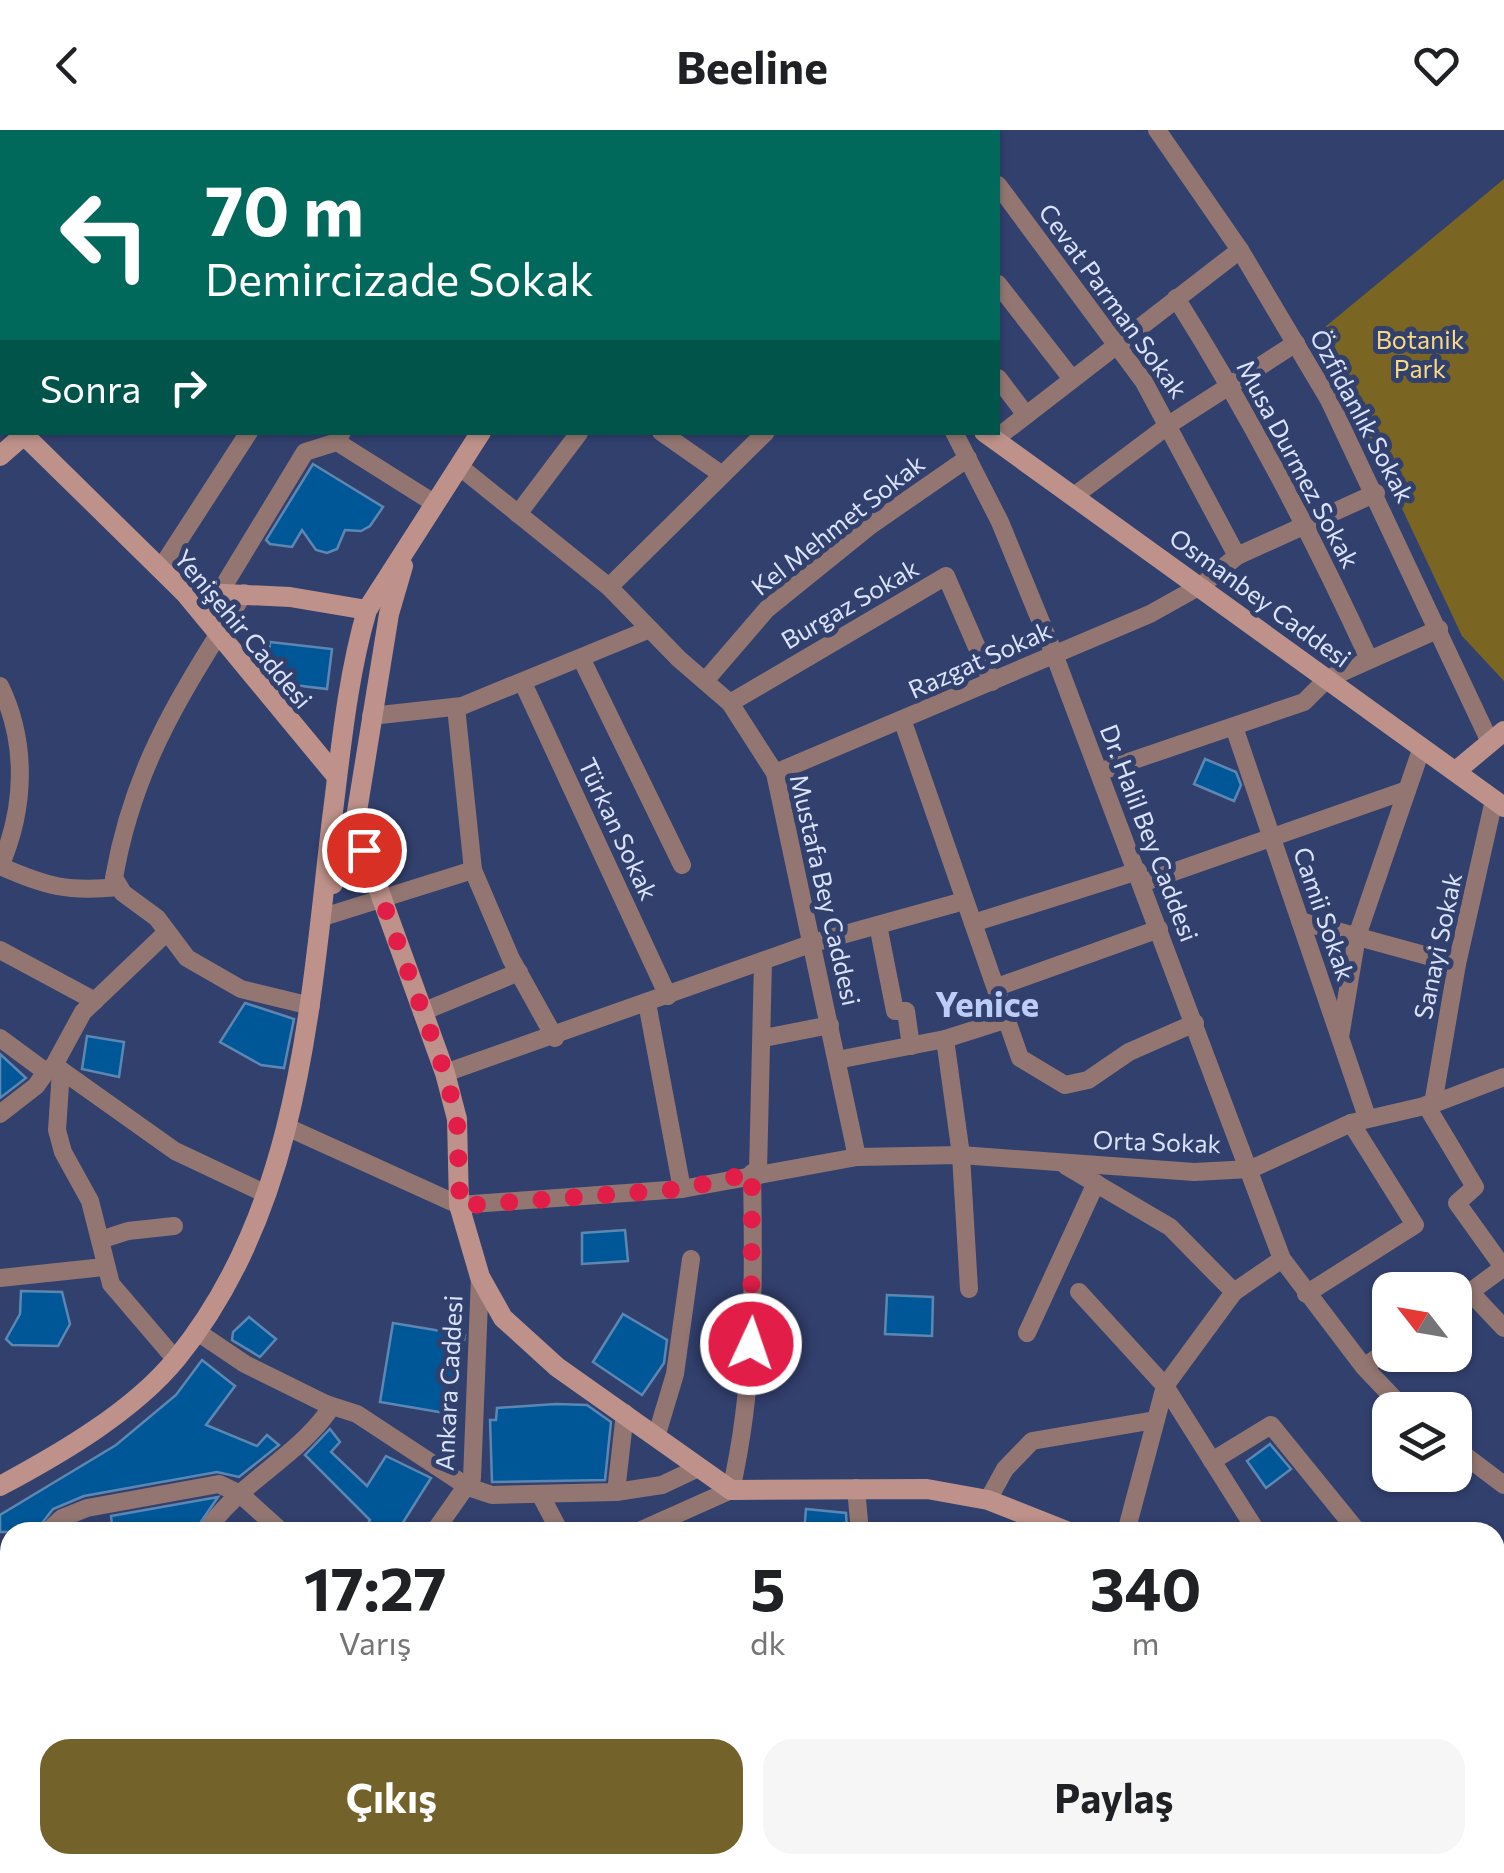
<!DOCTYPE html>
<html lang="tr">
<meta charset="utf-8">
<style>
:root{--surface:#fff;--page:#f6f6f6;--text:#202124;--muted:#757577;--accent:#74622b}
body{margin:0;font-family:Commissioner,sans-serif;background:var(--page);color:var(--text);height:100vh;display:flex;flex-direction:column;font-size:38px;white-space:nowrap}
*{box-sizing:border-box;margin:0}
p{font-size:32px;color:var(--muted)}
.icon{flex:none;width:55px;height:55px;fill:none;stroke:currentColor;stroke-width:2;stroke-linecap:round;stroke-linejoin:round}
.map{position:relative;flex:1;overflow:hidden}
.drawer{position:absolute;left:0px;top:1392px;width:1505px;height:352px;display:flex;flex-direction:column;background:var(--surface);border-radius:30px 30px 0 0;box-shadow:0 2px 8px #0004}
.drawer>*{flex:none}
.top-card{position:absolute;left:0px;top:0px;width:1000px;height:305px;box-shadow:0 2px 8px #0004;background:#00695c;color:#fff;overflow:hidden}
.needle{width:65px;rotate:301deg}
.controls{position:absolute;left:1372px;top:1142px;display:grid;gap:20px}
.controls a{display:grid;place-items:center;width:100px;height:100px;border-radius:20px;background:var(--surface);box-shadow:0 2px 8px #0004;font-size:50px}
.pin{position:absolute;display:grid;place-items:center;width:85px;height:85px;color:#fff;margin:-42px;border:5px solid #fff;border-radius:50%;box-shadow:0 2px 10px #0007}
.me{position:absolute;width:110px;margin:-55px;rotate:3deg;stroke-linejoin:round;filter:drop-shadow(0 0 8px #0008)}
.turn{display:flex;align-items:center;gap:35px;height:210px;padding:0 40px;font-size:45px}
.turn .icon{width:130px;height:130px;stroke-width:2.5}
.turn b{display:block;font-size:70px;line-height:85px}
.then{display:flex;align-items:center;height:95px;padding:0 40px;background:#0003;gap:20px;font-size:38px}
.eta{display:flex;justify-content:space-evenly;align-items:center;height:170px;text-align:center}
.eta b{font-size:60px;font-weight:700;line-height:70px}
.cta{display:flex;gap:20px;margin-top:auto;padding:20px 40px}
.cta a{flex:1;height:115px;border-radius:30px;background:var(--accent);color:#fff;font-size:40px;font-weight:700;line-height:115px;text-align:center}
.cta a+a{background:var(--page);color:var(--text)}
header{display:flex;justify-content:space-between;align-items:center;height:130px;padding:0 40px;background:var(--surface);font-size:45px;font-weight:700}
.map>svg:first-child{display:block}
</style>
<header><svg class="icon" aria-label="back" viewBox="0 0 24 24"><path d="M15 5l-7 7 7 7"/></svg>Beeline<svg class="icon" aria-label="heart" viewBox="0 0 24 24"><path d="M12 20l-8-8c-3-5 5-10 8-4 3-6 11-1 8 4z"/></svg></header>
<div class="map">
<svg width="1504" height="1743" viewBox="0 0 1504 1743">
<rect width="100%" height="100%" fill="#32406e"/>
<polygon fill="#7b6522" points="1504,49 1504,551 1462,506 1319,202"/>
<g fill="#005798" stroke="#5d87b3" stroke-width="2.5">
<polygon points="313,334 383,377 370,396 361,401 345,400 337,419 327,423 316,420 302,400 292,417 270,414 266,410"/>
<polygon points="270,512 332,519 327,559 277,553 267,540"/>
<polygon points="1205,629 1236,642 1241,655 1234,671 1194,654"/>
<polygon points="245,873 294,889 284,938 261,935 220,912"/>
<polygon points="87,906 124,912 119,947 82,939"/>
<polygon points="0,924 26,948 0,968"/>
<polygon points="625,1100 628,1131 582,1134 582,1103"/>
<polygon points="21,1161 62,1162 70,1194 58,1216 12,1215 6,1209 20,1184"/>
<polygon points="887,1165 933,1167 932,1206 885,1204"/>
<polygon points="623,1184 667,1210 664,1233 642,1265 593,1232"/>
<polygon points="249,1187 276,1209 260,1227 232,1210 233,1202"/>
<polygon points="393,1193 465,1205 451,1284 380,1272"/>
<polygon points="202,1230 235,1256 206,1295 257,1316 267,1305 279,1315 239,1347 217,1342 84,1366 53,1379 35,1402 0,1402 0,1385 116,1315 176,1265"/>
<polygon points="556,1274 587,1275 611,1292 605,1350 492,1352 490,1290 496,1290 497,1278"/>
<polygon points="330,1299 340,1312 331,1322 367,1356 386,1326 431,1348 397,1402 363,1402 370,1390 305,1325"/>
<polygon points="1270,1314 1291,1339 1266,1358 1247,1331"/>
<polygon points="218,1367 194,1402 113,1402 111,1386"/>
<polygon points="806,1379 846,1383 847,1402 804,1402"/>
</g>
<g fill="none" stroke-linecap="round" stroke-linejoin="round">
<g stroke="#937671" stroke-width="18">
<polyline points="263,0 269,2"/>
<polyline points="956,0 958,2"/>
<polyline points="1157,0 1240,120 1329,270 1490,612"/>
<polyline points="25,2 26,0"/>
<polyline points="185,2 186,0"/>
<polyline points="0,55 2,49"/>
<polyline points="998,55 1144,252 1237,426"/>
<polyline points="998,154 1072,249"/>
<path d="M1176 168C1249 284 1311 403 1368 527"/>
<polyline points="998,248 1026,285"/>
<polyline points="661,302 721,344"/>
<polyline points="954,302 1000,392 1054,524 1282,1129 1364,1237 1405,1280"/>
<polyline points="994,310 1240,120"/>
<polyline points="337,312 434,373"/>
<polyline points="460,337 609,457 679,529 730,573 775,643 857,1027"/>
<polyline points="1074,366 1170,294 1296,213"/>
<polyline points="518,384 579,303"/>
<polyline points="161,438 249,302"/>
<polyline points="609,457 766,302"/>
<polyline points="220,462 305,322 337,312 342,302"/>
<path d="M244 463C184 560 134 632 114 748L123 763 157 788 187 828 241 859 311 876"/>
<polyline points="582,530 682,735"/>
<polyline points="705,551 767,479 871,395 968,328"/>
<polyline points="523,553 668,866"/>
<path d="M0 556C27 612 26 677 0 736"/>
<polyline points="730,573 946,446 992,552"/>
<polyline points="456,577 473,740 511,829 555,908"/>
<polyline points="371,586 462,576 650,499"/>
<polyline points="903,592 1020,928 1065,955 1088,950 1129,922 1195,893"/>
<polyline points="1234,597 1367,987"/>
<polyline points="1099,642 1304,572 1327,549 1439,499"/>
<polyline points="775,643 1150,484 1202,455 1237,426 1376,363"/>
<path d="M0 736C47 757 68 762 119 757"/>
<polyline points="1142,753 1407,660"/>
<polyline points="320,788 473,740"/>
<polyline points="1300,791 1457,834"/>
<polyline points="973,793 1138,741"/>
<polyline points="878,795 895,881 906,881 911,916"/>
<polyline points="0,820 95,871"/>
<polyline points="997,857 1159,799"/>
<polyline points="647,873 682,1059"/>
<polyline points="422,882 519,842"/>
<polyline points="1340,907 1357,806 1422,617"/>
<polyline points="0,908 42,939 61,940 175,1021 264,1063"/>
<polyline points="764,908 830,895"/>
<polyline points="945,909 961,1025 969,1159"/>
<polyline points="837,930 945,909 1008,889"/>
<polyline points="52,939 83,882 167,802"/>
<polyline points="61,940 57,1000 63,1022 90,1071 111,1154 176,1230"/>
<polyline points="445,943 813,813 964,771"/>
<polyline points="1433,974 1457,834 1494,670"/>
<polyline points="1426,975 1475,1057 1457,1073 1503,1137"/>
<polyline points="0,984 36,956 48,939"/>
<polyline points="289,998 459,1075 682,1059 857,1027 961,1025 1194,1042 1251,1039 1351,993 1433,974 1504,947"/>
<polyline points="1066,1036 1170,1097 1234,1162"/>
<polyline points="758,1042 763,831"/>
<polyline points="100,1110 128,1101 174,1096"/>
<polyline points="0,1148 104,1137"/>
<polyline points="1079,1162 1165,1256 1257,1402"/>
<polyline points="1470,1162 1504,1198"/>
<polyline points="1306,1164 1415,1095 1351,993"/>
<polyline points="1455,1173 1504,1137"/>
<polyline points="196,1201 245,1234 326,1274 357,1284 468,1357 492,1365 616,1362 662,1355 698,1338"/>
<polyline points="1027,1203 1096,1053"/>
<polyline points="1364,1237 1390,1219"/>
<polyline points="657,1304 675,1244 691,1129"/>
<polyline points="1455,1318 1504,1355"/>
<polyline points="1212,1331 1271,1295 1358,1402"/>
<polyline points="856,1358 860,1402"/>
<polyline points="616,1362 625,1283"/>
<polyline points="540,1364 560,1402"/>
<polyline points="988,1370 1005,1339 1032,1311 1155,1290"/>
<polyline points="47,1402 62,1388 87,1378 219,1354 240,1364 282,1402"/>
<path d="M206 1402C236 1355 294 1329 328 1282L326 1274"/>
<polyline points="434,1402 472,1348 480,1147"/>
<path d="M637 1402 731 1360C755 1255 754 1150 752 1043"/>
<polyline points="1126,1402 1165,1256 1234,1162 1282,1129"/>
<polyline points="1495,1479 1504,1464"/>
<polyline points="0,1490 10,1473"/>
<polyline points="1495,1659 1504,1662"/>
<polyline points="0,1719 10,1723"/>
<polyline points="253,1735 257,1743"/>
<polyline points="482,1735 485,1743"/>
<polyline points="725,1735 744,1743"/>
<polyline points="1012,1735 1022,1743"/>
<polyline points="1210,1735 1243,1743"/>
<polyline points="28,1743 28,1735"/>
<polyline points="800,1743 803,1735"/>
<polyline points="892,1743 895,1735"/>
<polyline points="1259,1743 1260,1735"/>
<polyline points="1461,1743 1461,1735"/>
</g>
<g stroke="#be928a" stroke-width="20">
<polyline points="580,0 580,2"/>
<polyline points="773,2 776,0"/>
<polyline points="0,283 2,286"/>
<polyline points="21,302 184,462 337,647"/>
<polyline points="984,302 1504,677"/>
<polyline points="0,326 24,305"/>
<polyline points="184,462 290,467 367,480"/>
<polyline points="1456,641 1504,601"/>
<polyline points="355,694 445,943 457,989 459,1075 480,1147 503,1188 557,1237 731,1360 927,1359 988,1370 1069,1402"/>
<polyline points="333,754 355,694 389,484 403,436"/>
<path d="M0 1356C60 1324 134 1281 177 1228 300 1077 310 874 332 689 341 619 347 549 367 480L481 302"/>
<polyline points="1495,1571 1504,1574"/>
<polyline points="0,1601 10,1607"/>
<polyline points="207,1735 219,1743"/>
<polyline points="343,1743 361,1735"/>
</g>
</g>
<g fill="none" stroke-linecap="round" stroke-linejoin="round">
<polyline stroke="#e11d48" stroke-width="18" stroke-dasharray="0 32.4" points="364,720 445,943 457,989 460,1076 682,1059 752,1043 751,1214"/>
</g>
<g text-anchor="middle" stroke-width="10" stroke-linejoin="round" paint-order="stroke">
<g font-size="25" fill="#dbe3fa" stroke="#32406e">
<text transform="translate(1113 171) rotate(54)" y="9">Cevat Parman Sokak</text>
<text transform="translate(1362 286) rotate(62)" y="9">Özfidanlık Sokak</text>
<text transform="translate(1298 334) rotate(62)" y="9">Musa Durmez Sokak</text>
<text transform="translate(838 395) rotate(-38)" y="9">Kel Mehmet Sokak</text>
<text transform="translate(1260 468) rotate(36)" y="9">Osmanbey Caddesi</text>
<text transform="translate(850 474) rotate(-30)" y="9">Burgaz Sokak</text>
<text transform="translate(243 499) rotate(50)" y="9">Yenişehir Caddesi</text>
<text transform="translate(980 530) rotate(-24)" y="9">Razgat Sokak</text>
<text transform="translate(618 699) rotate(65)" y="9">Türkan Sokak</text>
<text transform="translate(1149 703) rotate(69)" y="9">Dr. Halil Bey Caddesi</text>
<text transform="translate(825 760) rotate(77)" y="9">Mustafa Bey Caddesi</text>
<text transform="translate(1324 784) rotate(71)" y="9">Camii Sokak</text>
<text transform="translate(1438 816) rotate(-78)" y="9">Sanayi Sokak</text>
<text transform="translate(1157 1012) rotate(2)" y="9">Orta Sokak</text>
<text transform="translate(449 1253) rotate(-87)" y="9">Ankara Caddesi</text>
</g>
<g font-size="25" fill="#f9d981" stroke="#32406e">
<text x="1420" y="219">Botanik<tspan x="1420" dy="29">Park</tspan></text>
</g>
<g font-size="35" font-weight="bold" fill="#bdcdfa" stroke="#32406e">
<text x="987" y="887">Yenice</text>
</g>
</g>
</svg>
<div class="controls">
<a><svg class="needle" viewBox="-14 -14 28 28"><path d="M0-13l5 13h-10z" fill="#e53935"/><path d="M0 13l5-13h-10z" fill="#757577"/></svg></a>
<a><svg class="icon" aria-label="layers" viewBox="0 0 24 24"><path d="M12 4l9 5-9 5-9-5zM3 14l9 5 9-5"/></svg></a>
</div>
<div class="pin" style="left:364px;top:720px;background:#d93025"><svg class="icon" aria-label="arrive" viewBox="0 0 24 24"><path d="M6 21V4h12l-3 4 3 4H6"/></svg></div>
<svg class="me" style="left:751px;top:1214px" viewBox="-20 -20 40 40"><circle r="17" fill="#e11d48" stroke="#fff" stroke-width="3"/><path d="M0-11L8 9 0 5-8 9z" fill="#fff"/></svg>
<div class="top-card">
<div class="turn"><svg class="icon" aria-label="left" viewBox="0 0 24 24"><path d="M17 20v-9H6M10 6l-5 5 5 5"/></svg><div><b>70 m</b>Demircizade Sokak</div></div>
<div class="then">Sonra<svg class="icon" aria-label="right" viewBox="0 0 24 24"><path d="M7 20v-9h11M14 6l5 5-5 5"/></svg></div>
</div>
<section class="drawer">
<div class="eta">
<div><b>17:27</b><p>Varış</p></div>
<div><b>5</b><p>dk</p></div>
<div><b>340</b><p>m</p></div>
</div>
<div class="cta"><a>Çıkış</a><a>Paylaş</a></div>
</section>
</div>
